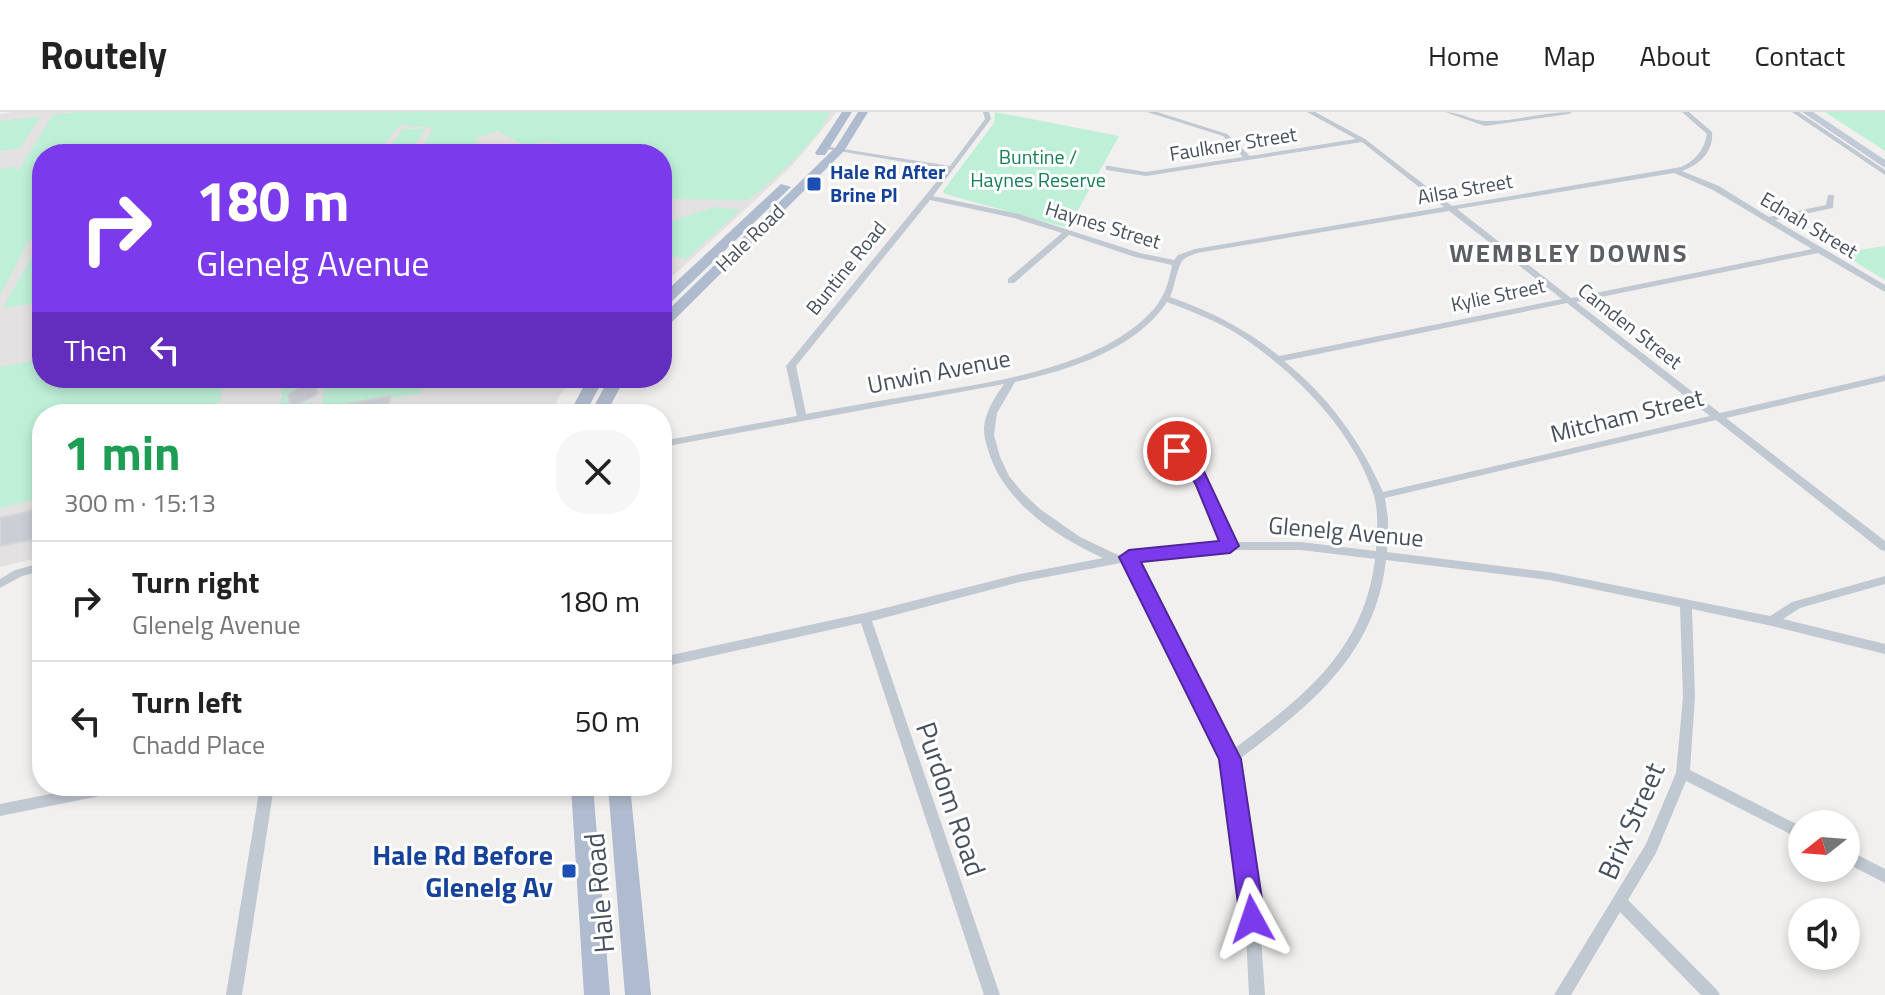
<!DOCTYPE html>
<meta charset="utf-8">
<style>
:root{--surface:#fff;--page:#f6f6f6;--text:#222;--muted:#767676;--line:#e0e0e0}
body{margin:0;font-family:"Titillium Web",sans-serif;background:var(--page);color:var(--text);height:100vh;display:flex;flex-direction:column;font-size:30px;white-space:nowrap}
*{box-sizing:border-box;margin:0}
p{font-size:26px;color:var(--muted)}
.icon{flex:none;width:44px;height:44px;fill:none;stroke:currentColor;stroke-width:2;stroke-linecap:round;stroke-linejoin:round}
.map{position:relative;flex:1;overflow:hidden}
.sheet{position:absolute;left:32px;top:292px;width:640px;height:392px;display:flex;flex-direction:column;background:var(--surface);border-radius:32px;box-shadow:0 4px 12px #0003}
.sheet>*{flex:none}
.top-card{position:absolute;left:32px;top:32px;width:640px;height:244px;border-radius:32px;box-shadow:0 4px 12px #0003;background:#7c3aed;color:#fff;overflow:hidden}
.needle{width:52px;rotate:253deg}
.fabs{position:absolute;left:1788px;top:698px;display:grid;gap:16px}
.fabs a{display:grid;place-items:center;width:72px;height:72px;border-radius:50%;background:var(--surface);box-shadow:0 4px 12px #0003;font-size:40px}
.pin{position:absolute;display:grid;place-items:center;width:68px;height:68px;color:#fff;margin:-34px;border:4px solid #fff;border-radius:50%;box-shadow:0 2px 8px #0007}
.me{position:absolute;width:88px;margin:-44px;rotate:355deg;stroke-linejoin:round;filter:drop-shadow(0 0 6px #0008)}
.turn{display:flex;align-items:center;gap:28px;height:168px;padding:0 32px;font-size:36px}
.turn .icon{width:104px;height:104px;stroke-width:2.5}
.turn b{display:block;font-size:56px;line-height:68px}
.then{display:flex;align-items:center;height:76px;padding:0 32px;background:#0003;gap:16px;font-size:30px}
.round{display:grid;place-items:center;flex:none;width:84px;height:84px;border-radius:32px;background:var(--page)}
.summary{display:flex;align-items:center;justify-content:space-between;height:136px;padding:0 32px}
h1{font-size:48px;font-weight:700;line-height:60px;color:#1e9e55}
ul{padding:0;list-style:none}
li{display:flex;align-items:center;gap:24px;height:120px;padding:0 32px;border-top:2px solid var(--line)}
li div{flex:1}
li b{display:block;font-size:30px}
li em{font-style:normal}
header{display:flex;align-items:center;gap:48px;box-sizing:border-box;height:112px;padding:0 40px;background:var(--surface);border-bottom:2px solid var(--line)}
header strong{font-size:38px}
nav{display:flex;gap:44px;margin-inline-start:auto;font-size:28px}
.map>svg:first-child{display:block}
</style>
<header>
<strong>Routely</strong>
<nav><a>Home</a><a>Map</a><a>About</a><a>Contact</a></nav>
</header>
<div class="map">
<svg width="1885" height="883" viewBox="0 0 1885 883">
<rect width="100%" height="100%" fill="#f2f0ef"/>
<polygon fill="#e3e1e1" points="13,0 837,0 789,57 662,174 662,42 42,42 42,266 572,266 558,286 553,302 42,302 42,445 0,455 0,2"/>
<g fill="#beefd7">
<path d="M78 0H830C812 36 778 63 748 88L669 87 662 80V42H592L586 35 546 30 524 33 498 19 473 27 486 38H420L434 16 400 13 375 42H50L77 19 48 42H42V121L28 130 0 183V57L18 54 14 59H18L53 3Z"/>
<polygon points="995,0 1119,24 1068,116 945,82 943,79 994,11"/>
<polygon points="1825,0 1885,0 1885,39"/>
<polygon points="40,5 20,36 0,39 0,9"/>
<polygon points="403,17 426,17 408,42 384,42"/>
<polygon points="715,95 740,98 686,147 662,142 662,112"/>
<polygon points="42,127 42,190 3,196 41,128"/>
<polygon points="1885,134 1885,168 1840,141"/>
<polygon points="42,247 42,266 215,266 221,273 221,287 208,302 42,302 42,386 0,396 0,255"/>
<polygon points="318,266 316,276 300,275 287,283 286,289 296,294 312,289 310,300 278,302 285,270"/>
<polygon points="326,266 422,266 421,281 391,286 391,283 321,298"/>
</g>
<g fill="#cbced5" stroke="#d3d5db" stroke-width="2">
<polygon points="300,275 312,275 317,278 316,283 296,293 290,291 288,283"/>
<polygon points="390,284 388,302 345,302 346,292"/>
<polygon points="42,396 42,426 0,434 0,406"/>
</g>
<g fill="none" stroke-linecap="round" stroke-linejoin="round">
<g fill="#c0c8d1" fill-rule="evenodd">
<path d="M983 0H989L991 7 933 84 1019 102 1140 141 1174 148 1178 143 1195 137 1444 95 1362 30 1146 64 1106 58V54H1109L1146 60 1243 45 1223 24 1147 0H1157L1227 22 1250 44 1356 27 1307 0H1315L1365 27 1452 94 1681 55C1696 48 1704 38 1707 22L1682 0H1689L1712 20C1714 39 1700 53 1682 59L1719 74 1769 105 1826 93 1828 83H1834L1833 96 1775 108 1885 173V180L1818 141 1576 190 1720 301 1885 263V269L1726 306 1885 429V439L1881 438 1716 308 1385 386 1388 407 1387 440 1549 460 1770 504 1792 490 1885 464V472L1800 496 1783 507 1885 532V542L1772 514 1692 497 1695 585 1690 658 1802 715V728L1686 669 1656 741 1628 788 1717 878 1720 883H1701L1620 800 1571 883H1554L1646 732 1676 661 1683 585 1680 495 1549 468 1386 448C1375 545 1309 594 1237 649L1258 782 1265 883H1249L1244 782 1224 647 1126 450 1020 470 872 509 1000 883H984L861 511 662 555V545L865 501 1020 462 1103 446C1055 424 1001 389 987 334 985 328 984 323 984 316 985 300 995 285 1004 272L662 335V329L797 304 786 254 947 57 826 37 824 36V34L950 54 985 7ZM1674 61 1713 78 1812 137 1571 186 1457 97ZM930 88 1014 106 1062 121 1008 167V171H1014L1069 123 1135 145 1172 153C1169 171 1163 189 1149 202 1097 256 992 270 921 282 882 288 844 295 806 302L796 254ZM1449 99 1562 187 1279 244C1246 217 1210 199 1170 185 1174 177 1178 151 1184 147 1188 144 1193 143 1197 141ZM1167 190C1188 198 1209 206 1229 217 1288 252 1354 317 1374 384 1379 402 1377 421 1376 439L1301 430H1234C1221 398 1210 352 1177 336L1172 339 1184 350 1198 370 1223 431 1118 443 1080 425 1040 397 1023 381 1009 364 1000 345 994 323 997 301 1015 270C1069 258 1135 238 1167 190ZM1567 191 1710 304 1383 380C1360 328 1328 284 1284 249ZM1230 438H1301L1375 447C1364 540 1302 586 1232 638L1136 448Z"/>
<path d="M1445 0C1460 0 1474 10 1489 9 1517 9 1544 0 1572 0L1569 2 1485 14Z"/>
<polygon points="1792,0 1799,0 1885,58 1885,63"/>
<polygon points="42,451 42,459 22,464 0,476 0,467 15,458"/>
<polygon points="90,674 127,674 125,678 120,680 0,704 0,692"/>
<polygon points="260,674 274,674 242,883 226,883"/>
<polygon points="1846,737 1885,757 1885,771 1846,751"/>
</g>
<polygon fill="#c2cad8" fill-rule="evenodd" points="1802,0 1813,0 1885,48 1885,56"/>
<g fill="#afbbce" fill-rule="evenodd">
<polygon points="842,0 852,0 825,43 817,43 815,41"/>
<polygon points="858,0 868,0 844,39 667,215 662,216 662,204 836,35"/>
<polygon points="781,72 791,75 667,194 662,195 662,183"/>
<polygon points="588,266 604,266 585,302 569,302"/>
<polygon points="609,266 625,266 606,302 590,302"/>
<polygon points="571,674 593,674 610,883 584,883"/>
<polygon points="608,674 630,674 651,883 625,883"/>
</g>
</g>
<polygon fill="#7c3aed" stroke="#51269a" stroke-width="2" points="1177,334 1199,349 1239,434 1230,441 1141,450 1241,647 1265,807 1261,816 1252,819 1244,816 1240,807 1219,647 1119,445 1129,438 1219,429 1196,373 1185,353 1169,339"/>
<g fill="#1a4fb4" stroke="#fff" stroke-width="3">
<rect x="806" y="64" width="16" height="16" rx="4"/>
<rect x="561" y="751" width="16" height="16" rx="4"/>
</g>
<g text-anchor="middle" stroke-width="6" stroke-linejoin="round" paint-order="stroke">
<g font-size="20" fill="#47505d" stroke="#fff">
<text transform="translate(1233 32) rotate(-9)" y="7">Faulkner Street</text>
<text transform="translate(1465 77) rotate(-10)" y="7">Ailsa Street</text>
<text transform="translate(1103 113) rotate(17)" y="7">Haynes Street</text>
<text transform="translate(1809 113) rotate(31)" y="7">Ednah Street</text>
<text transform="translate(750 126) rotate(-44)" y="7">Hale Road</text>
<text transform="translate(846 156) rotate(-51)" y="7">Buntine Road</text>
<text transform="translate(1498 183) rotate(-12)" y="7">Kylie Street</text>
<text transform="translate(1630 214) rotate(38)" y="7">Camden Street</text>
</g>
<g font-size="20" fill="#177f57" stroke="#fff">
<text x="1038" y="52">Buntine /<tspan x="1038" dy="23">Haynes Reserve</tspan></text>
</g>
<g font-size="20" font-weight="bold" fill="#164399" stroke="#fff" text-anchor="start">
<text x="830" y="67">Hale Rd After<tspan x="830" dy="23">Brine Pl</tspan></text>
</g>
<g font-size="24" fill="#47505d" stroke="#fff">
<text transform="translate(939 260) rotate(-11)" y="8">Unwin Avenue</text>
<text transform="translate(1627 304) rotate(-14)" y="8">Mitcham Street</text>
<text transform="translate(1346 420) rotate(5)" y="8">Glenelg Avenue</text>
</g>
<g font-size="26" font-weight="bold" letter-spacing="2" fill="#5c5f64" stroke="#fff">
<text x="1569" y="150">WEMBLEY DOWNS</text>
</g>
<g font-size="28" fill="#47505d" stroke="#fff">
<text transform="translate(951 687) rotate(71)" y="10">Purdom Road</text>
<text transform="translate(1631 709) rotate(-66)" y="10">Brix Street</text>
<text transform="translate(599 781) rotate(-95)" y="10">Hale Road</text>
</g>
<g font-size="28" font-weight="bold" fill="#164399" stroke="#fff" text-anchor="end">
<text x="553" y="753">Hale Rd Before<tspan x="553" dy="32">Glenelg Av</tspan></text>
</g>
</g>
</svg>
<div class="fabs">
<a><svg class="needle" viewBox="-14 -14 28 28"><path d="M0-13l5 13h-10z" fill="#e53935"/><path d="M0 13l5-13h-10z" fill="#767676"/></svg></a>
<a><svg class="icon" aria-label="sound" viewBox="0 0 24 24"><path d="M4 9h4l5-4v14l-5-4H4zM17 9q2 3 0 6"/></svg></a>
</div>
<div class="pin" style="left:1177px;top:339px;background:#d93025"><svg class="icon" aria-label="arrive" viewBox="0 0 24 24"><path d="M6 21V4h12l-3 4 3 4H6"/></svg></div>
<svg class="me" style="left:1252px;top:807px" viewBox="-20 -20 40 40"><path d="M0-17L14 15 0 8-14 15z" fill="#7c3aed" stroke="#fff" stroke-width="4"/></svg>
<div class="top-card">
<div class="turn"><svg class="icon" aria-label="right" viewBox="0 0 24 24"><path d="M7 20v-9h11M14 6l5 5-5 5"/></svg><div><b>180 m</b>Glenelg Avenue</div></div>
<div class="then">Then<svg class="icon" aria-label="left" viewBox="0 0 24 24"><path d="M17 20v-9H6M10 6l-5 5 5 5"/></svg></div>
</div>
<section class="sheet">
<div class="summary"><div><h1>1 min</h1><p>300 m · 15:13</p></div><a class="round"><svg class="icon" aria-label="close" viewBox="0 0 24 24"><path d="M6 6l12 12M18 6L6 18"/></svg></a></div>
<ul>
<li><svg class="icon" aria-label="right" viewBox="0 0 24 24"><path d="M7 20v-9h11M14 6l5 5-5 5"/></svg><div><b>Turn right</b><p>Glenelg Avenue</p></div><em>180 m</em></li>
<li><svg class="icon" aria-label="left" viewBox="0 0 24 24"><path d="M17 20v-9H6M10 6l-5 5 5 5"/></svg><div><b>Turn left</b><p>Chadd Place</p></div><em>50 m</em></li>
</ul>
</section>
</div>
